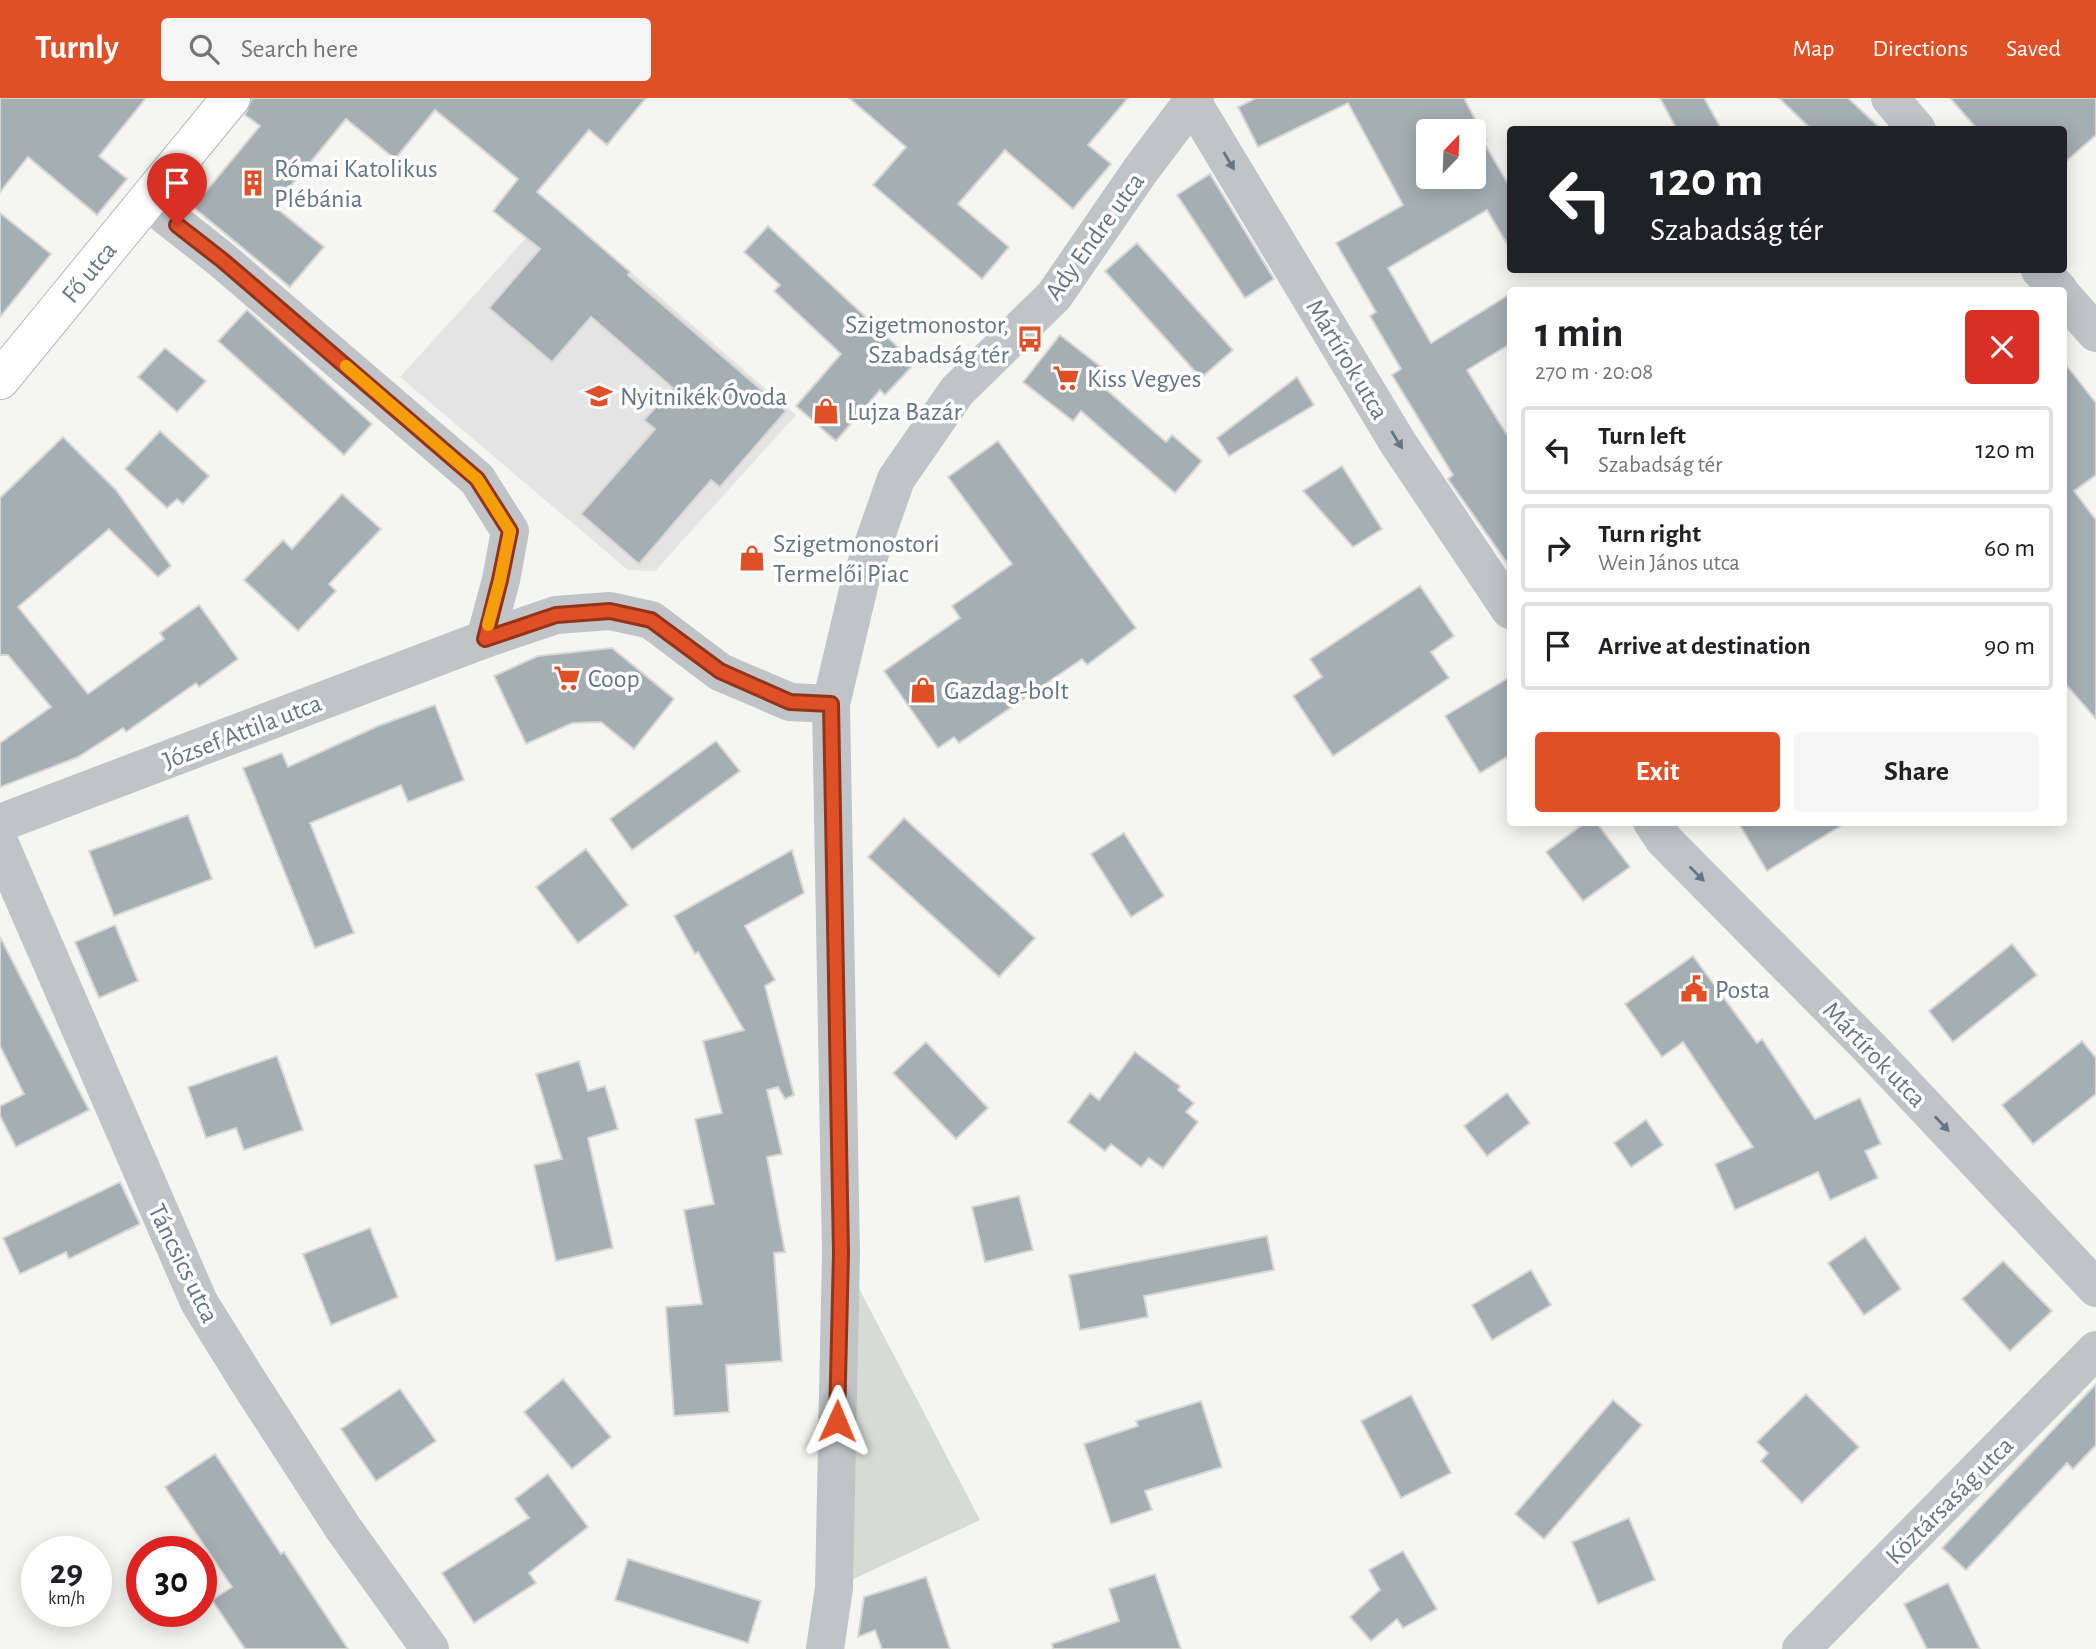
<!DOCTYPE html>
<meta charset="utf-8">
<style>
:root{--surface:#fff;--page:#f6f6f6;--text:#202124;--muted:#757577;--line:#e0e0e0;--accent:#e05027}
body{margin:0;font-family:"Alegreya Sans",sans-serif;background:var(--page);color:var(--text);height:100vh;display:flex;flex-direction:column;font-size:26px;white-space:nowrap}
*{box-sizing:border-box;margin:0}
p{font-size:23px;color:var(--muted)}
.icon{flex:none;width:38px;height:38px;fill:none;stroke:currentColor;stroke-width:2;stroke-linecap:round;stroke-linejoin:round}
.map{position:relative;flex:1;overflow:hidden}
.side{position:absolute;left:1507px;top:189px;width:560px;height:539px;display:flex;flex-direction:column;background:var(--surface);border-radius:7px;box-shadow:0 4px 18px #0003}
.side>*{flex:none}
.hud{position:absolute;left:1507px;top:28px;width:560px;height:147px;border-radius:7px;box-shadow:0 4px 18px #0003;background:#202124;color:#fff;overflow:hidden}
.needle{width:46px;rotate:23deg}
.fabs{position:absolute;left:1416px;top:21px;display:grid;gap:14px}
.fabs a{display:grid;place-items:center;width:70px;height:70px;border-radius:7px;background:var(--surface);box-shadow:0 4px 18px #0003;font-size:35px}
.speed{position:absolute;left:21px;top:1438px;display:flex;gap:14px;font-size:35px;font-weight:700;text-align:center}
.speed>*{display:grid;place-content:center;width:91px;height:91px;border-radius:50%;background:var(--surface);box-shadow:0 4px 18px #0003;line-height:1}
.speed small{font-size:18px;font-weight:400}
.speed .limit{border:10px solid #d22;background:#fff;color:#111}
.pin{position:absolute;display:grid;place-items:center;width:60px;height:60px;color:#fff;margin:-72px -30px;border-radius:50% 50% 50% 0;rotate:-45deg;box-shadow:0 0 7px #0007}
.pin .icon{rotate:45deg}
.me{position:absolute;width:77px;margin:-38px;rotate:1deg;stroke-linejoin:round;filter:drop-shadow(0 0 5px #0008)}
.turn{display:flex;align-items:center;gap:24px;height:147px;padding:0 28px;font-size:32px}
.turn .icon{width:91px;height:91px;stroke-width:2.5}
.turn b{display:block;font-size:49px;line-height:60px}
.round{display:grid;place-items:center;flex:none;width:74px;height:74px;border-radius:7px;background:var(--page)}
.summary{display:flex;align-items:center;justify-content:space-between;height:119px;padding:0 28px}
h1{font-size:42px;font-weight:700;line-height:52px}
.cta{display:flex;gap:14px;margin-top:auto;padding:14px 28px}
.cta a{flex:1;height:80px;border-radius:7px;background:var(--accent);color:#fff;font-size:28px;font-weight:700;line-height:80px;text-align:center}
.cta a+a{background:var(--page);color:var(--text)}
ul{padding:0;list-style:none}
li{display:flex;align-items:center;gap:21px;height:88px;margin:0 14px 10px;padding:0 14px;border:4px solid var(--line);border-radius:7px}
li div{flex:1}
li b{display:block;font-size:26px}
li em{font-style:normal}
header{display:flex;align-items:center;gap:42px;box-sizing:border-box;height:98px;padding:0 35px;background:var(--accent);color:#fff}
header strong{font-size:33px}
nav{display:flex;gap:38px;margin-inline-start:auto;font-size:24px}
.search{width:490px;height:63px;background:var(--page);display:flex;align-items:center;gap:18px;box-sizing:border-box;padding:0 24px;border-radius:7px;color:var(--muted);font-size:26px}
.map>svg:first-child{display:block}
</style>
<header>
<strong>Turnly</strong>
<div class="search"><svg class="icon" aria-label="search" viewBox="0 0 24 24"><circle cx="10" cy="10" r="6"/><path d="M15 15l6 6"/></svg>Search here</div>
<nav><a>Map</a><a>Directions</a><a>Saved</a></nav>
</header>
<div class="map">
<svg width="2096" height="1551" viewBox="0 0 2096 1551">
<rect width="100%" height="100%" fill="#f5f5f2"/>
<polygon fill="#e3e4e3" points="555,108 796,317 655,473 628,472 400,279"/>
<polygon fill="#d6dcd3" points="853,1179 980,1422 847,1484"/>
<g fill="#a5aeb3" stroke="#d7d7d4" stroke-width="2" fill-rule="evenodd">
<polygon points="0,0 146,0 99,58 127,81 97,117 28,59 0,94"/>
<polygon points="252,0 646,0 607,47 589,32 537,94 630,174 628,177 786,313 720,389 711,382 639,466 581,416 655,331 644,322 673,290 591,219 552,264 489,210 540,151 493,113 518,81 435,12 395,61 346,21 274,108 324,149 290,189 193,109 260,28 245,17"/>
<polygon points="849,0 1128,0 1088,47 1111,66 1073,111 1005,52 958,106 1009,149 982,181 873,87 906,49"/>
<path d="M1256 0H1464L1486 42 1483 43 1510 89V151L1487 112 1388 170 1431 245 1510 196V246L1467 272 1510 342V469L1448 381 1453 377 1392 277 1401 271 1370 218 1376 214 1336 145 1403 107 1348 5 1258 49 1238 9ZM1428 33H1474V79H1428Z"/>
<polygon points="1660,0 1704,0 1722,32 1677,32"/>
<polygon points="1779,0 1848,0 1882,32 1812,32"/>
<polygon points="1950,0 2096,0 2096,37 2063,66 2063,32 1978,32"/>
<polygon points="1210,76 1274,181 1245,200 1177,97"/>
<polygon points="0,115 51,156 0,219"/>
<polygon points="768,128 915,265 885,297 880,292 836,343 796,308 841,256 774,193 780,187 744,154"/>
<polygon points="1137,145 1233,252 1201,280 1105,173"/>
<polygon points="247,212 372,326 344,357 218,243"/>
<polygon points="1060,237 1110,276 1101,287 1166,344 1172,337 1202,363 1175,395 1081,313 1073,323 1023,284"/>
<polygon points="165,250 206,283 177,314 138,279"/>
<polygon points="2063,263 2096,305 2096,377 2074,393 2096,422 2096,621 2063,583"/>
<polygon points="1297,279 1314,307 1229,358 1217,340"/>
<polygon points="160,333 209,378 183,406 177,401 167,410 125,371"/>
<polygon points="63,339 116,392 171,468 158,479 109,431 18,509 88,596 164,541 160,535 199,507 238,561 199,589 196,585 126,634 123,630 78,659 0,689 0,645 51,609 8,557 0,557 0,400"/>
<polygon points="998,343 1136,530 1087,567 1082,561 959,645 954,639 938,650 884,573 960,520 952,508 1012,466 948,379"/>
<polygon points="1342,368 1382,431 1353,449 1303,393"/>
<polygon points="342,396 381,431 329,486 336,493 298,533 244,482 283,442 292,451"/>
<polygon points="1420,488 1454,538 1431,554 1449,580 1333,658 1293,598 1322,579 1310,561"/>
<polygon points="612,550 674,601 634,651 601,624 572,625 526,646 494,578 538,558"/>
<polygon points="1510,579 1510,657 1480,675 1445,618"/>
<polygon points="435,607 464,682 408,704 401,687 310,725 354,835 315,850 243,670 282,655 288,669 378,628"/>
<polygon points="716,643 740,673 632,752 610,721"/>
<polygon points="188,717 212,781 114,818 89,753"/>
<polygon points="904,720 1035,840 999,879 868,759"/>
<polygon points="1586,724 1596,724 1630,769 1583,803 1546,754"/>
<polygon points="1738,724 1847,724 1767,773"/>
<polygon points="1124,735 1164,798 1131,819 1091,756"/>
<polygon points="586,751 628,807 578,845 536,789"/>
<polygon points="792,752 804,795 745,828 775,882 765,888 794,997 785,1001 778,989 767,992 782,1056 767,1059 785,1154 774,1155 782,1263 726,1267 729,1314 674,1318 666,1209 702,1206 684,1112 714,1106 695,1021 722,1015 703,943 744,932 698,854 695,856 674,818"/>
<polygon points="115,827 138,883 99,900 75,844"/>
<polygon points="0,839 89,1012 16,1049 0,1018 0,1008 24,996 0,948"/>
<polygon points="2012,846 2037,877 1953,944 1929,913"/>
<polygon points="1693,858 1757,945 1762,941 1815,1021 1860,1000 1881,1046 1865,1053 1878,1080 1830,1102 1818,1074 1735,1112 1715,1066 1753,1049 1683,944 1662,959 1625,906"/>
<polygon points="2082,943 2096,960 2096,996 2033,1046 2002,1007"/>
<polygon points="926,944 988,1010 956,1041 893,975"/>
<polygon points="1135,954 1180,988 1178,992 1194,1005 1186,1014 1198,1024 1163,1070 1149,1060 1141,1069 1111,1046 1105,1053 1068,1024 1090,995 1099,1002"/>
<polygon points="277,958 303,1032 244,1052 236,1030 206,1040 188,989"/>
<polygon points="579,963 588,993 605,988 618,1031 588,1040 613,1150 556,1163 534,1067 562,1061 536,976"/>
<polygon points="1507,995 1530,1025 1487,1058 1464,1028"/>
<polygon points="1646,1022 1663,1047 1631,1069 1614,1045"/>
<polygon points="120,1084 140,1126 69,1161 66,1154 20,1176 3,1140"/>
<polygon points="1019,1098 1033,1152 985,1164 972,1109"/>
<polygon points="370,1130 398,1199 331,1227 303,1156"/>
<polygon points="1267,1138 1274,1172 1144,1198 1148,1219 1080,1232 1069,1177"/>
<polygon points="1865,1139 1901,1191 1864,1217 1828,1165"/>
<polygon points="2003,1163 2052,1213 2010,1253 1962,1201"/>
<polygon points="1531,1172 1551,1207 1492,1242 1472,1207"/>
<polygon points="563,1281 611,1339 572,1371 524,1314"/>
<polygon points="2096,1286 2096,1347 2073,1371 2067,1365 1966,1472 1942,1450"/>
<polygon points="400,1291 436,1343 376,1383 341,1331"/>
<polygon points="1806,1296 1859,1349 1802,1405 1761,1363 1768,1355 1757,1344"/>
<polygon points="1411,1297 1451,1375 1401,1400 1361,1323"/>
<polygon points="1613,1302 1642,1327 1544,1441 1515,1416"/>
<polygon points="1201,1303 1222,1369 1145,1393 1152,1412 1111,1426 1084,1346 1138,1328 1136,1323"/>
<polygon points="215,1356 281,1456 284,1454 348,1551 245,1551 212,1502 232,1489 165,1389"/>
<polygon points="548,1376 588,1429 529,1475 536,1485 474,1525 442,1475 529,1420 515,1401"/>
<polygon points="1629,1420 1655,1482 1598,1506 1572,1444"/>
<polygon points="1403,1453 1437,1511 1403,1530 1397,1521 1371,1543 1350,1519 1380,1492 1369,1472"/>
<polygon points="628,1461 761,1503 748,1545 615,1502"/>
<polygon points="1155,1476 1181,1551 1053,1551 1052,1546 1119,1523 1109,1491"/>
<polygon points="926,1479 950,1551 882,1551 875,1532 858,1539 864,1499"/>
<polygon points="1948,1485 1980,1551 1927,1551 1904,1506"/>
</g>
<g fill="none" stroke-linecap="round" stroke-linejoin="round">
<g stroke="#b3b8bc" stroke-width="40">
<g id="secondary">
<path id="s1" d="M0 282 231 0"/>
</g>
</g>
<g stroke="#c0c4c7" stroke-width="38">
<polyline points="1890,0 1917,32"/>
<polyline points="1193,5 1398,345 1510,512"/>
<polyline points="146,102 222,162 477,381 510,433 501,482 485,541"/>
<polyline points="2040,172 2059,192"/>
<polyline points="2063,198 2096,235"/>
<polyline points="1652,724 1664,742 1870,950 2096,1190"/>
<polyline points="0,725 485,541 556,517 610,513 651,522 720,574 790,604 831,606"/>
<polyline points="0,746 199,1204 246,1280 343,1430 430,1551"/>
<polyline points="825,1551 834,1490 841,1155 831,606 860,484 896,381 957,293 1054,198 1140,73 1195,0"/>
<polyline points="1801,1551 2096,1252"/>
</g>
<use href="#secondary" stroke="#fff" stroke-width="38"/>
</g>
<defs><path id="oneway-solid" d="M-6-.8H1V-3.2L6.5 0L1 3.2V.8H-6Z" transform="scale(1.75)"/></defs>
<g fill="#657582">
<use href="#oneway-solid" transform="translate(1229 63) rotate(59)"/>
<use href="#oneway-solid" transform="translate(1397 342) rotate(58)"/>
<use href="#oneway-solid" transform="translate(1697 776) rotate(45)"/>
<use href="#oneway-solid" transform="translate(1942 1026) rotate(47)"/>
</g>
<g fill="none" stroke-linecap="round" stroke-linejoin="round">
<g stroke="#923419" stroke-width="18">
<polyline id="route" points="177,127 222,162 477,381 510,433 500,482 485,541 556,517 610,513 651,522 720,573 790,604 831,606 841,1155 837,1323"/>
</g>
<use href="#route" stroke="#e05027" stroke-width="12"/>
<polyline stroke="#f59e0b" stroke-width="12" points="346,268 477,381 510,433 500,482 488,527"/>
</g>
<defs>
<g id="building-bare" transform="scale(2.1)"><path d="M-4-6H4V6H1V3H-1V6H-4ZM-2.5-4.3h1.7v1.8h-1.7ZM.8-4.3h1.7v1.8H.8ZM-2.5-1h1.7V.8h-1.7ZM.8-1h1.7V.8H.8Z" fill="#e05027" stroke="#fff" stroke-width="2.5" paint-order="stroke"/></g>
<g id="bus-bare" transform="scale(2.1)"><path d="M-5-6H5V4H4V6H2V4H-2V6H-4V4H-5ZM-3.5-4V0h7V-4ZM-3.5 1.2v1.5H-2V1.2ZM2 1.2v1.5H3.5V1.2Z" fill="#e05027" stroke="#fff" stroke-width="2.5" paint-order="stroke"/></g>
<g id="supermarket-bare" transform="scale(2.1)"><path d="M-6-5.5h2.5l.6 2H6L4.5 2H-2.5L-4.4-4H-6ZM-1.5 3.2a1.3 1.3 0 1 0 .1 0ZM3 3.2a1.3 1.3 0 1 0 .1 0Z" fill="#e05027" stroke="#fff" stroke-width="2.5" paint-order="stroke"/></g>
<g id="school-bare" transform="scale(2.1)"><path d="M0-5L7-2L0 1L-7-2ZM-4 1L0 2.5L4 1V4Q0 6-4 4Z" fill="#e05027" stroke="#fff" stroke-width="2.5" paint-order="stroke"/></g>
<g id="shop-bare" transform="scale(2.1)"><path d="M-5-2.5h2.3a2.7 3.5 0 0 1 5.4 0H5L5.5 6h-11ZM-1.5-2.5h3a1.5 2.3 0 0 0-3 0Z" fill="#e05027" stroke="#fff" stroke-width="2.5" paint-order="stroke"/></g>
<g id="civic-bare" transform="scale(2.1)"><path d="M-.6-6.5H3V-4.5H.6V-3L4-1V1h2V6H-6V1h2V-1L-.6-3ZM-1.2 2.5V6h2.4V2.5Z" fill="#e05027" stroke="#fff" stroke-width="2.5" paint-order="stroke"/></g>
</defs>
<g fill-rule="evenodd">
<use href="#building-bare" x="253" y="85"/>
<use href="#bus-bare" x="1030" y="241"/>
<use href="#supermarket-bare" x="1066" y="280"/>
<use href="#school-bare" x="599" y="298"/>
<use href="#shop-bare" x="826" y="313"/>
<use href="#shop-bare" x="752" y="460"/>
<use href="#supermarket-bare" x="567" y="580"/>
<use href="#shop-bare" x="923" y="592"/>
<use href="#civic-bare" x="1694" y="891"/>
</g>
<g text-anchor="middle" stroke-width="7" stroke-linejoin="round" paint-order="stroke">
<g font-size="26" fill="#657582" stroke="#fff" text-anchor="start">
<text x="274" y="79">Római Katolikus<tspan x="274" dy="30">Plébánia</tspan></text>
<text x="1009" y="235" text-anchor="end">Szigetmonostor,<tspan x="1009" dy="30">Szabadság tér</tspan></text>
<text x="1087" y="289">Kiss Vegyes</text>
<text x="620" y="307">Nyitnikék Óvoda</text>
<text x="847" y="322">Lujza Bazár</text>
<text x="773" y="454">Szigetmonostori<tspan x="773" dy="30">Termelői Piac</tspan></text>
<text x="588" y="589">Coop</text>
<text x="944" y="601">Gazdag-bolt</text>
<text x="1715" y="900">Posta</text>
</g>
<g font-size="26" fill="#657582" stroke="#fff">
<text transform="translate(1094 138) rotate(-54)" y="9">Ady Endre utca</text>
<text dy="9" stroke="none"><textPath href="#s1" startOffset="140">Fő utca</textPath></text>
<text transform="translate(1348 261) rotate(59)" y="9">Mártírok utca</text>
<text transform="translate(242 633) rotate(-21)" y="9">József Attila utca</text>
<text transform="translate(1875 956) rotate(46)" y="9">Mártírok utca</text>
<text transform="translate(184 1165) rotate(64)" y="9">Táncsics utca</text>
<text transform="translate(1949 1402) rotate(-45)" y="9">Köztársaság utca</text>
</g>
</g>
</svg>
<div class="fabs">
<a><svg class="needle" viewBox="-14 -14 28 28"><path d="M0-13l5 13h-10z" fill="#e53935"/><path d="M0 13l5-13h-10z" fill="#757577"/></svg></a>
</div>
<div class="speed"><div>29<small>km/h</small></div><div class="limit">30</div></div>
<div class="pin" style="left:177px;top:127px;background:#d93025"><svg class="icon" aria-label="arrive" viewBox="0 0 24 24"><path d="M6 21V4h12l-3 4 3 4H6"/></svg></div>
<svg class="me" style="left:837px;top:1323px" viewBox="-20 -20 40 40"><path d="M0-17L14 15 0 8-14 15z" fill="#e05027" stroke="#fff" stroke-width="4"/></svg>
<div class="hud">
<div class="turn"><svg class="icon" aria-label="left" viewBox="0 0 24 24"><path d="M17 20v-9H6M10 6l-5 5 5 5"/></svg><div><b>120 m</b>Szabadság tér</div></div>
</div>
<section class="side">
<div class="summary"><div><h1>1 min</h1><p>270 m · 20:08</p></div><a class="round" style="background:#d93025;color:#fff"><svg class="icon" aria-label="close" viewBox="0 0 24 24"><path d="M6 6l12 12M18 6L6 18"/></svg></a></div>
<ul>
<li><svg class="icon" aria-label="left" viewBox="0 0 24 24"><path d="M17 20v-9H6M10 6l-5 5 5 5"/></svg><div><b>Turn left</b><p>Szabadság tér</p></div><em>120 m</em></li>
<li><svg class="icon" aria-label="right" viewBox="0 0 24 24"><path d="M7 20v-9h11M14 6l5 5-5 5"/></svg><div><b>Turn right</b><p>Wein János utca</p></div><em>60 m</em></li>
<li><svg class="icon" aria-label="arrive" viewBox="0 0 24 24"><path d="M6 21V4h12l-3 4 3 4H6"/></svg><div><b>Arrive at destination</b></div><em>90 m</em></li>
</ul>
<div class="cta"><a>Exit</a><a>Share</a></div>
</section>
</div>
